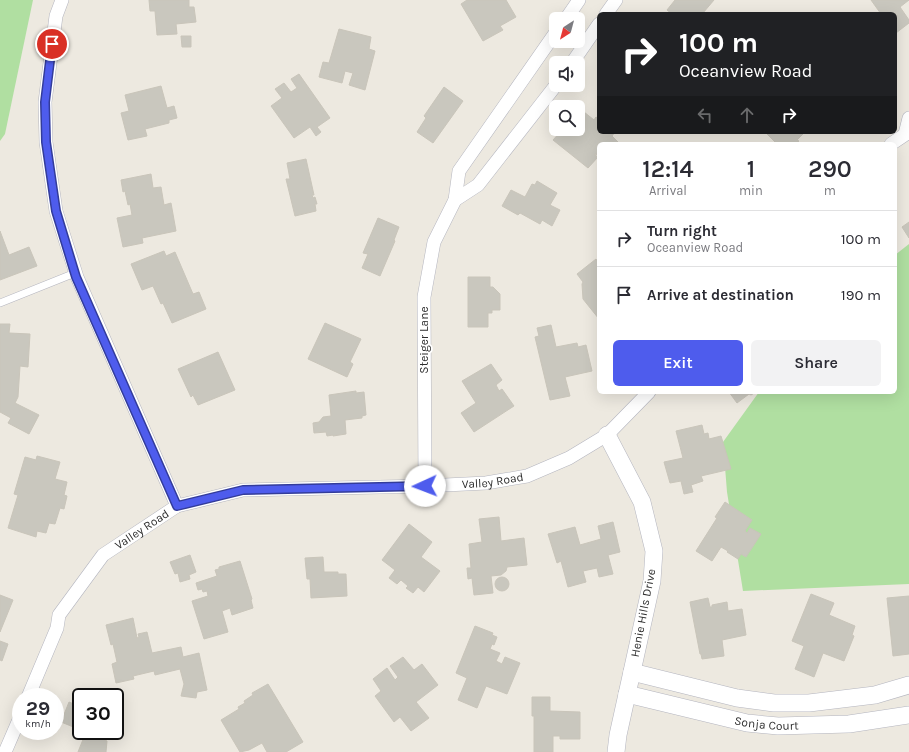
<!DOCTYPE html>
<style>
:root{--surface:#fff;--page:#f2f2f3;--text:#2b2b33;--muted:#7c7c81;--line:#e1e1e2;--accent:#4e5ced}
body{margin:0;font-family:Karla,sans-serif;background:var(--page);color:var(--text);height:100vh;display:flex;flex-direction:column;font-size:15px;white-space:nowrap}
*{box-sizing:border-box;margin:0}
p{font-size:13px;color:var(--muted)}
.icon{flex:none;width:22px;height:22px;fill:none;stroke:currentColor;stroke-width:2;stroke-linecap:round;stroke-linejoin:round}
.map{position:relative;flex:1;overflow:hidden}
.panel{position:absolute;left:597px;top:142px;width:300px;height:252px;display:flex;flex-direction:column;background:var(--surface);border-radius:6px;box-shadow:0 4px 16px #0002}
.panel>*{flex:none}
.hud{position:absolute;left:597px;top:12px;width:300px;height:122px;border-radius:6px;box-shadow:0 4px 16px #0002;background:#202124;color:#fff;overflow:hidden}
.needle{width:26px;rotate:216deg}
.controls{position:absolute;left:549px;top:12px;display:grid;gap:8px}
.controls a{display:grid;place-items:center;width:36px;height:36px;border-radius:6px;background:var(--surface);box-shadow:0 4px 16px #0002;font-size:20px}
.speed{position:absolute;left:12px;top:688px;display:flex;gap:8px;font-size:20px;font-weight:700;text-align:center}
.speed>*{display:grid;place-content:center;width:52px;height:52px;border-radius:50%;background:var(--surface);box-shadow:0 4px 16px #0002;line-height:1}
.speed small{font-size:10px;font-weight:400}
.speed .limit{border:2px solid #111;border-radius:6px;background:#fff;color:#111}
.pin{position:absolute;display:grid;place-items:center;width:34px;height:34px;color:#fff;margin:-17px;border:2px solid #fff;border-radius:50%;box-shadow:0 1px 4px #0007}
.me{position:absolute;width:44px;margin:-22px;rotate:268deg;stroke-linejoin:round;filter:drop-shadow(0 0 3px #0008)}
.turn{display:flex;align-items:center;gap:14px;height:84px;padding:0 16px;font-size:18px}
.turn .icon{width:52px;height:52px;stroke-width:2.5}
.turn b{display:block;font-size:28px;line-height:34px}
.lanes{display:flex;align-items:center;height:38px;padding:0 16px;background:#0003;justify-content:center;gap:20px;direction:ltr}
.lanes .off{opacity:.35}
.eta{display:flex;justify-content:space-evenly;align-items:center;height:68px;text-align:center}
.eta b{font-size:24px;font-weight:600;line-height:28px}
.action{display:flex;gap:8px;margin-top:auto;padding:8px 16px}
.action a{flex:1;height:46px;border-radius:6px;background:var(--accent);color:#fff;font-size:16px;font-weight:600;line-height:46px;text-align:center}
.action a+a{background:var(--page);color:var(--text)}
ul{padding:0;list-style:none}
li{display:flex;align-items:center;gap:12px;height:56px;padding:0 16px;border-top:1px solid var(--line)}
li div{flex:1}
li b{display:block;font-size:15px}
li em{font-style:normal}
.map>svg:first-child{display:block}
</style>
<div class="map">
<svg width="909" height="752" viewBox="0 0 909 752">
<rect width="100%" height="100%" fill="#ede9e0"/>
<g fill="#b0dfa1">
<polygon points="0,0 33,0 5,134 0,141"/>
<polygon points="909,244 909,584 743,591 727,492 723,442 759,392 895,392 895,255"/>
</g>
<g fill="#c9c7be" stroke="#c9c5ba">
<polygon points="149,0 189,0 189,7 194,7 196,22 176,24 177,34 157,35 155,11 150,11"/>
<polygon points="467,0 506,0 516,17 500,26 503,30 483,41 461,4"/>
<polygon points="675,0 714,0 703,13 705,14 672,14 667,10"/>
<polygon points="871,0 909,0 900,7 909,20 909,23 896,33 895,14 881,14"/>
<polygon points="339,29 371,37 369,49 375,51 365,90 349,85 353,73 345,71 342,83 319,77 323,62 329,63"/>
<polygon points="181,36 191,36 191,47 182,47"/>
<polygon points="299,74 330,118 317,127 321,132 316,136 310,127 294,138 271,106 282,98 275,89 284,83 291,92 297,88 291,79"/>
<polygon points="161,86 167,108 174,106 177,118 169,120 169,123 145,129 147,136 128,140 121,113 129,111 125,95"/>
<polygon points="444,87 463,101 433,143 417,132 426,118 424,116"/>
<polygon points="584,112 594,120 596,117 599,119 599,132 615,132 612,136 618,142 619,144 599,144 599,155 595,154 595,155 598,157 588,168 553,140 563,129 578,129 578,120"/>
<polygon points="765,132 805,132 797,140 799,141 795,144 777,144"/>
<polygon points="306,159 314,195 312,195 313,198 315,197 317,204 315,204 316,211 295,216 286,179 290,179 287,163"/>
<polygon points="151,174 153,188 161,187 164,205 171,203 176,231 142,238 143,243 123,247 117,218 132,215 130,204 128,205 125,191 123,192 121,180"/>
<polygon points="537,181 557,193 550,205 560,210 552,226 542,220 540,224 520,213 518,215 502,206 511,190 525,197 532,184 535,185"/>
<polygon points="378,218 399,227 394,240 395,241 380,276 362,268 368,254 363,253"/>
<polygon points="909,222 909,238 902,227"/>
<polygon points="0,231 9,255 29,247 37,266 0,280"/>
<polygon points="164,251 166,256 175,252 193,294 199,292 206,309 172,323 163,303 161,304 153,286 142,290 131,264"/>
<polygon points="596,259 599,264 599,319 583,299 582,284 583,282 577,274"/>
<polygon points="468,277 490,277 490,287 493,287 500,294 500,310 492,310 492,313 488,313 488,327 468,327"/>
<polygon points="325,323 361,339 350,362 353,364 347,377 308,359"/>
<polygon points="0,324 10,324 9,333 30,334 28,367 20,366 18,397 15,403 39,415 29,434 8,423 11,418 0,412"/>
<polygon points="551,325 556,347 577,343 578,347 586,345 592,371 565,377 570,396 550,400 535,337 539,336 537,328"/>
<polygon points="218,352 235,390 198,405 193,395 191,397 178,369"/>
<polygon points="491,364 502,380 496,385 499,391 502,389 514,406 474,432 461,413 476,403 462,381"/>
<polygon points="356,391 356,393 364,392 366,415 362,416 362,418 345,420 346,434 333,436 333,435 327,436 326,432 314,433 313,423 319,422 323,417 331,416 329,395"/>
<polygon points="729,392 756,392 751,395 749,394 737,403"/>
<polygon points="702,425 704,434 708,433 709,439 721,436 731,469 701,476 703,481 691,485 693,492 684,494 681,481 670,483 664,462 683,458 676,431"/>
<polygon points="37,456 60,462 55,479 67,482 64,495 67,496 64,509 60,508 55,524 49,523 46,533 37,531 36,537 8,528 18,495 14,494 25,457 36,460"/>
<polygon points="725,502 752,520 745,531 747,533 750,528 761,534 746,557 741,554 738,559 727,552 728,551 721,547 712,561 696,551 717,518 715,517"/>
<polygon points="499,517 501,541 524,538 527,565 507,567 506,571 501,575 491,576 493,593 474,595 472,578 468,579 467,568 471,568 469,544 482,542 479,519"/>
<polygon points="613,522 620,552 608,555 613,574 599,577 597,568 583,571 586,582 568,587 561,561 557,563 548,534 575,527 580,545 601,539 598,526"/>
<polygon points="409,524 432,542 421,557 440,571 424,592 418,587 413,593 406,588 408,586 401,580 397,584 389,578 395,570 382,560"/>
<polygon points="190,555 196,572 189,575 190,579 180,582 178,573 175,574 170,562"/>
<polygon points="323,557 324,572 338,572 338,574 346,574 347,596 311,598 310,579 307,579 305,558"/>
<polygon points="240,561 252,599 251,600 253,608 232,615 230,608 222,611 228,632 204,639 192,601 208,596 207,591 203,592 202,589 198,590 196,583 217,576 215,570 219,569 219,567"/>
<circle cx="502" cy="584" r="7"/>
<polygon points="811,594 834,603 829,615 855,626 852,635 854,636 844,661 823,653 814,677 795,669 804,646 792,641"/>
<polygon points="0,595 13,600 0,632"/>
<polygon points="909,596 909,654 893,656 887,598"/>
<polygon points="708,598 710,607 712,607 712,605 727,602 728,611 742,609 746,635 722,640 724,656 702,659 701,654 700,654 690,602"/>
<polygon points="133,618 137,638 139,637 138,634 147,632 152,653 181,647 183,657 199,653 207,690 197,692 196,698 181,696 184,684 180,669 155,675 154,671 133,676 134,679 116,683 112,664 117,662 113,644 111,645 106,625"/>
<polygon points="475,626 493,633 492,635 497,637 494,645 492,644 490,649 500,653 496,661 502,664 505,657 520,663 507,694 486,686 477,708 458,700 467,678 456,673"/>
<polygon points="0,641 8,644 2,661 0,660"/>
<polygon points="403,657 414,670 422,664 438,685 416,702 429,718 411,731 400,717 394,722 375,696 381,691 373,679 387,668 395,680 398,677 390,666"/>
<polygon points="268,684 303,742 286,752 267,752 262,743 249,750 240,752 221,720 239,709 238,707 245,703 244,701 253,695 252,693"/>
<polygon points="532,697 550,697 550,711 580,712 580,739 560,739 560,736 553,736 553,752 534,752 534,716 532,716"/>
<polygon points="69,702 81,707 81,730 61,722"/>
<polygon points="82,731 91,731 90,733 107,741 106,752 78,752 86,732"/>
</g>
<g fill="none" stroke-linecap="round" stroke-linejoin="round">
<g stroke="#b4b5bf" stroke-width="8">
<polyline id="service" points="0,303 75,273"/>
</g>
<g stroke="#b4b5bf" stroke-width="14">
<g id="minor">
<polyline points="62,0 56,16 45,102 46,142 56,211 77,277 177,506"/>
<polyline points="606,14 616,0"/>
<polyline points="566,19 579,0"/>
<polyline points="572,63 599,24"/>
<polyline points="905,134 909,118"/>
<polyline points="891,144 909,132"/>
<polyline points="455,200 478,185 556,85"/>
<polyline points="425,486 424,297 434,242 455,200 459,171 556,32"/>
<path id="s1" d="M28 697 57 628 59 615 103 555 177 506 243 490 425 486 486 483 527 476 569 458 607 435 649 392"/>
<polyline points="5,752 21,715"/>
</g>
</g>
<g stroke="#b4b5bf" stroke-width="18">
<g id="tertiary">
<polyline points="607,435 642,502 654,551 652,581 618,735 616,752"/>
<polyline points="632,672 737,698 774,703 809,703 875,695 909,685"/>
<path id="s2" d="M627 694 747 723 778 726 849 724 909 715"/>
</g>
</g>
<use href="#service" stroke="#fff" stroke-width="7"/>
<use href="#minor" stroke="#fff" stroke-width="13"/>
<use href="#tertiary" stroke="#fff" stroke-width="17"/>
</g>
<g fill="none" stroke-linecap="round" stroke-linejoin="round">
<g stroke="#333c9a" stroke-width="10">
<polyline id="route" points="52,44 45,102 46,142 56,211 76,277 177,506 243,490 425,486"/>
</g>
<use href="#route" stroke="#4e5ced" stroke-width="7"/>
</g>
<g text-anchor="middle" stroke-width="3.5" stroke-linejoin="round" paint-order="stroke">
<g font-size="12" fill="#2d2d2d" stroke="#fff">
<text transform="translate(424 340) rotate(-90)" y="4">Steiger Lane</text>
<text dy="4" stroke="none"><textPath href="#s1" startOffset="569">Valley Road</textPath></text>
<text dy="4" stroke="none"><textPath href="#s1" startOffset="209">Valley Road</textPath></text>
<text transform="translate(643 613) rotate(-79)" y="4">Henie Hills Drive</text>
<text dy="4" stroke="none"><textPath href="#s2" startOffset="143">Sonja Court</textPath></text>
</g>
</g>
</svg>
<div class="controls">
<a><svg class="needle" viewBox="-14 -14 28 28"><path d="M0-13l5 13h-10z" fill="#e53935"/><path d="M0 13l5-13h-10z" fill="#7c7c81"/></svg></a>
<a><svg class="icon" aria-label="sound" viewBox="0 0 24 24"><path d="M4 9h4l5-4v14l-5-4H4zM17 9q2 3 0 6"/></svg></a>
<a><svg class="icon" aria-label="search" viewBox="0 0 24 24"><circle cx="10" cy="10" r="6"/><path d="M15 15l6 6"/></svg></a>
</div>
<div class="speed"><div>29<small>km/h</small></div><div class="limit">30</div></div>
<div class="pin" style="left:52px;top:44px;background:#d93025"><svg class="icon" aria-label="arrive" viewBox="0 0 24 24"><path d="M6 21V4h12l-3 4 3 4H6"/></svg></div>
<svg class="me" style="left:425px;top:486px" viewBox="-20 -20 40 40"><circle r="19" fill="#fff"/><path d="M0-13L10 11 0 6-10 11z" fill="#4e5ced"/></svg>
<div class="hud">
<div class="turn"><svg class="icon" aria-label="right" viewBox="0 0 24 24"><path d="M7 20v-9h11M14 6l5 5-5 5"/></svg><div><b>100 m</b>Oceanview Road</div></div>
<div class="lanes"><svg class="icon off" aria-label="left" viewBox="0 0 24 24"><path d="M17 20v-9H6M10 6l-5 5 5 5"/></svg><svg class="icon off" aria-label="ahead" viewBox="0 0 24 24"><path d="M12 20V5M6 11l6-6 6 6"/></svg><svg class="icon" aria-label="right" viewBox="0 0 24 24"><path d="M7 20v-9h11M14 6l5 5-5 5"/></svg></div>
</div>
<section class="panel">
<div class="eta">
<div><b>12:14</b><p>Arrival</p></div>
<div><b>1</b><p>min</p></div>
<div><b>290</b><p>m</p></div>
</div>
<ul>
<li><svg class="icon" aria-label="right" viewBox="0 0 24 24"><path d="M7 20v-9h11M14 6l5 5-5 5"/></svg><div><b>Turn right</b><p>Oceanview Road</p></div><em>100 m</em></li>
<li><svg class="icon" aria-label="arrive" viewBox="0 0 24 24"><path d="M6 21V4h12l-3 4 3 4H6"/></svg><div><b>Arrive at destination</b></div><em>190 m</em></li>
</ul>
<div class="action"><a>Exit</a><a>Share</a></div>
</section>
</div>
